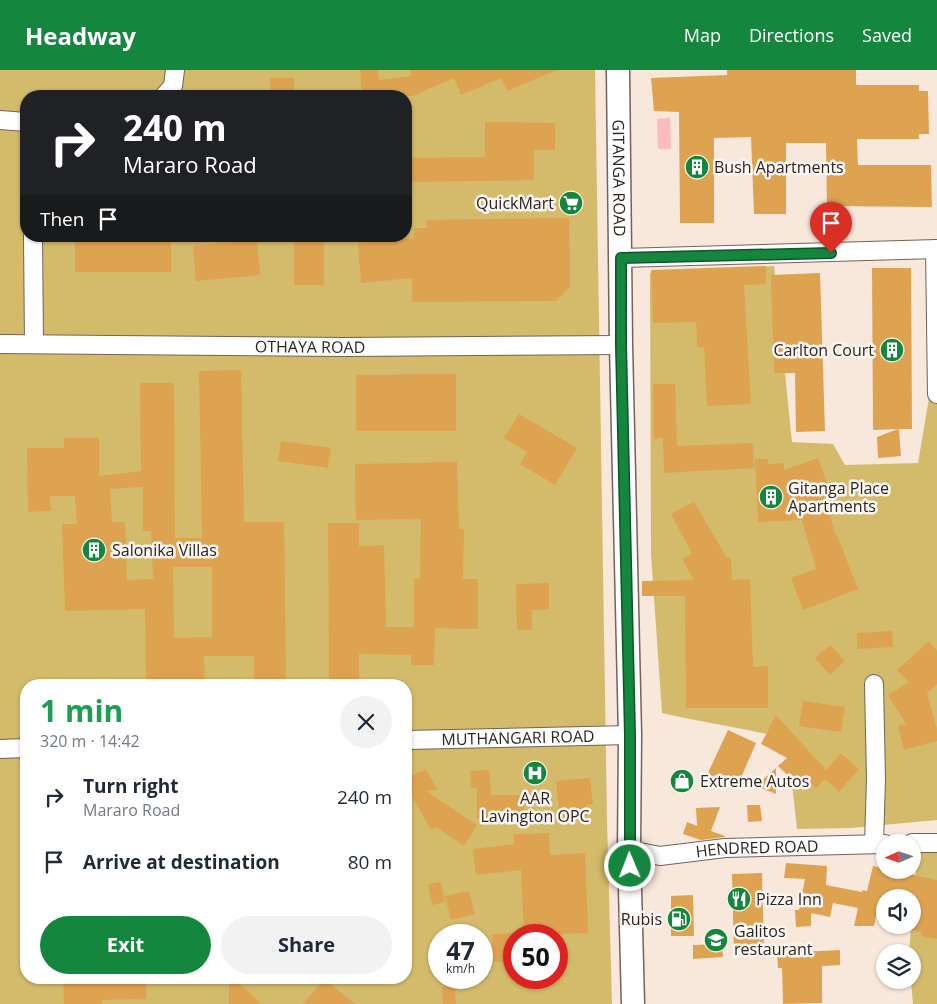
<!DOCTYPE html>
<meta charset="utf-8">
<style>
:root{--surface:#fff;--page:#f2f2f3;--text:#1f2937;--muted:#747a83;--accent:#15863e}
body{margin:0;font-family:"Open Sans",sans-serif;background:var(--page);color:var(--text);height:100vh;display:flex;flex-direction:column;font-size:19px;white-space:nowrap}
*{box-sizing:border-box;margin:0}
p{font-size:16px;color:var(--muted)}
.icon{flex:none;width:28px;height:28px;fill:none;stroke:currentColor;stroke-width:2;stroke-linecap:round;stroke-linejoin:round}
.map{position:relative;flex:1;overflow:hidden}
.details{position:absolute;left:20px;top:609px;width:392px;height:305px;display:flex;flex-direction:column;background:var(--surface);border-radius:20px;box-shadow:0 1px 4px #0004}
.details>*{flex:none}
.hud{position:absolute;left:20px;top:20px;width:392px;height:152px;border-radius:20px;box-shadow:0 1px 4px #0004;background:#202124;color:#fff;overflow:hidden}
.needle{width:32px;rotate:267deg}
.controls{position:absolute;left:876px;top:764px;display:grid;gap:10px}
.controls a{display:grid;place-items:center;width:45px;height:45px;border-radius:50%;background:var(--surface);box-shadow:0 1px 4px #0004;font-size:25px}
.speed{position:absolute;left:428px;top:854px;display:flex;gap:10px;font-size:25px;font-weight:700;text-align:center}
.speed>*{display:grid;place-content:center;width:65px;height:65px;border-radius:50%;background:var(--surface);box-shadow:0 1px 4px #0004;line-height:1}
.speed small{font-size:12px;font-weight:400}
.speed .limit{border:8px solid #d22;background:#fff;color:#111}
.pin{position:absolute;display:grid;place-items:center;width:42px;height:42px;color:#fff;margin:-51px -21px;border-radius:50% 50% 50% 0;rotate:-45deg;box-shadow:0 0 5px #0007}
.pin .icon{rotate:45deg}
.me{position:absolute;width:55px;margin:-28px;rotate:359deg;stroke-linejoin:round;filter:drop-shadow(0 0 4px #0008)}
.turn{display:flex;align-items:center;gap:18px;height:105px;padding:0 20px;font-size:22px}
.turn .icon{width:65px;height:65px;stroke-width:2.5}
.turn b{display:block;font-size:35px;line-height:42px}
.then{display:flex;align-items:center;height:48px;padding:0 20px;background:#0003;gap:10px;font-size:19px}
.round{display:grid;place-items:center;flex:none;width:52px;height:52px;border-radius:26px;background:var(--page)}
.head{display:flex;align-items:center;justify-content:space-between;height:85px;padding:0 20px}
h1{font-size:30px;font-weight:700;line-height:38px;color:#1e9e55}
.action{display:flex;gap:10px;margin-top:auto;padding:10px 20px}
.action a{flex:1;height:58px;border-radius:30px;background:var(--accent);color:#fff;font-size:20px;font-weight:700;line-height:58px;text-align:center}
.action a+a{background:var(--page);color:var(--text)}
ul{padding:0;list-style:none}
li{display:flex;align-items:center;gap:15px;height:65px;padding:0 20px}
li div{flex:1}
li b{display:block;font-size:19px}
li em{font-style:normal}
header{display:flex;align-items:center;gap:30px;box-sizing:border-box;height:70px;padding:0 25px;background:var(--accent);color:#fff}
header strong{font-size:24px}
nav{display:flex;gap:28px;margin-inline-start:auto;font-size:18px}
.map>svg:first-child{display:block}
</style>
<header>
<strong>Headway</strong>
<nav><a>Map</a><a>Directions</a><a>Saved</a></nav>
</header>
<div class="map">
<svg width="937" height="934" viewBox="0 0 937 934">
<rect width="100%" height="100%" fill="#f8e7db"/>
<g fill="#d4bb6b" fill-rule="evenodd">
<path d="M0 0H595L607 750 612 934H0ZM26 26H406V166H26ZM26 615H406V908H26ZM439 865H481V908H439ZM514 865H556V908H514Z"/>
<path d="M774 196 792 372 833 374 845 395 918 393 937 281V750L851 758 797 759 787 669C746 658 704 653 662 643L651 484 650 203Z"/>
<polygon points="918,782 937,783 937,934 913,934 911,910 912,910 912,882 909,882"/>
</g>
<polygon fill="#fbbcbf" points="670,48 671,79 658,79 657,49"/>
<g fill="#dea351" fill-rule="evenodd">
<polygon points="360,0 378,0 379,10 412,6 410,0 557,0 507,21 501,8 461,25 454,8 413,26 362,26"/>
<polygon points="727,0 856,0 856,15 919,15 919,21 928,21 929,64 919,64 919,69 857,69 858,95 931,95 932,137 827,136 826,73 786,73 786,144 754,144 751,67 714,68 714,153 680,153 679,42 654,41 651,8 727,5"/>
<polygon points="270,8 294,8 294,26 271,26"/>
<polygon points="485,52 555,53 555,80 534,80 534,110 408,112 408,88 485,87"/>
<polygon points="569,148 570,216 556,231 412,232 412,208 361,213 358,173 414,168 414,158 427,158 426,150"/>
<rect x="75" y="166" width="96" height="36"/>
<rect x="294" y="166" width="30" height="49"/>
<polygon points="257,170 260,205 196,211 193,176"/>
<polygon points="766,196 766,214 744,215 751,334 707,336 704,277 697,277 696,252 653,253 651,200"/>
<polygon points="872,198 911,198 912,359 899,359 901,386 878,388 877,367 898,359 873,360"/>
<polygon points="820,203 825,361 796,362 795,303 774,303 771,205"/>
<path d="M241 300 244 452H284L286 613 254 614V586H204L205 615H146L145 539 65 541 62 454H77L75 426H50L51 441 28 442 27 378H64V368H99V406L141 401 140 313H174L175 468H202L199 301ZM143 417V461H151L153 509 127 510 125 452H112L110 419ZM173 497H212V567L174 568Z"/>
<polygon points="456,304 456,361 356,361 356,305"/>
<polygon points="653,314 675,314 677,376 753,373 754,398 664,403 663,368 654,369"/>
<polygon points="519,344 577,378 555,415 520,394 527,382 504,368"/>
<polygon points="281,371 331,378 328,398 278,391"/>
<polygon points="818,388 832,427 826,428 835,465 837,465 858,519 803,540 791,508 816,499 802,450 758,452 755,389 768,389 768,394 784,393 784,400"/>
<polygon points="457,392 459,459 464,459 463,509 478,509 478,559 435,558 434,595 411,595 411,585 359,584 359,612 329,612 328,453 359,453 359,476 384,475 386,557 414,557 414,508 420,509 421,449 356,450 355,394"/>
<polygon points="694,432 727,488 731,488 732,510 750,509 753,597 768,596 768,638 686,638 685,526 642,526 642,511 694,510 682,489 692,484 671,444"/>
<polygon points="549,513 549,539 532,540 532,560 517,560 516,514"/>
<polygon points="892,561 893,577 857,579 857,563"/>
<polygon points="929,571 937,580 937,614 927,623 937,659 937,671 904,680 898,656 906,654 888,625 909,612 897,600"/>
<polygon points="830,575 845,591 830,605 815,588"/>
<polygon points="803,631 845,637 841,662 799,656"/>
<polygon points="776,645 826,700 841,683 859,699 839,722 825,709 816,718 811,713 803,720 778,696 787,688 761,674"/>
<polygon points="728,660 756,673 740,710 728,706 725,713 707,705"/>
<polygon points="776,698 776,724 756,716"/>
<polygon points="426,699 438,720 426,721 477,755 464,776 436,757 431,760 406,716 406,708"/>
<polygon points="489,700 491,725 524,725 524,748 477,748 477,718 471,718 470,701"/>
<polygon points="590,708 593,734 586,735 587,746 560,749 556,711"/>
<polygon points="747,735 760,735 762,751 748,752"/>
<polygon points="720,737 711,761 725,766 725,767 701,770 683,764 687,752 697,756 696,738"/>
<polygon points="549,763 550,785 585,783 588,863 524,865 521,800 476,805 473,779 514,774 514,764"/>
<polygon points="786,793 827,796 826,815 862,822 862,820 867,821 873,796 937,810 937,869 921,866 922,862 912,860 912,828 880,828 874,856 854,856 858,838 833,833 830,847 811,843 811,856 796,857 795,840 799,840 805,809 784,808"/>
<polygon points="762,803 764,882 734,882 732,804"/>
<polygon points="441,812 445,832 432,835 428,814"/>
<polygon points="469,821 475,844 451,850 445,826"/>
<polygon points="693,825 694,866 671,866 671,826"/>
<polygon points="514,863 514,891 493,892 492,864"/>
<polygon points="722,874 723,887 693,889 693,875"/>
<polygon points="840,880 840,895 822,896 822,933 783,934 782,898 778,898 777,883"/>
<polygon points="63,908 146,908 146,929 101,930 102,934 64,934"/>
<polygon points="229,908 234,908 261,934 229,934"/>
<polygon points="324,909 355,934 303,934"/>
<polygon points="455,916 456,934 443,934 442,917"/>
</g>
<g fill="none" stroke-linecap="round" stroke-linejoin="round">
<g stroke="#73635a" stroke-width="20">
<g id="minor">
<polyline points="164,26 173,16 175,0"/>
<polyline points="0,50 26,52"/>
<polyline points="33,166 34,274"/>
<polyline points="935,179 937,324"/>
<polyline points="621,188 937,179"/>
<path id="s1" d="M0 274 345 277 621 275"/>
<polyline points="874,614 876,709 874,774"/>
<path id="s2" d="M406 670 630 665"/>
<polyline points="0,679 26,678"/>
<polyline points="912,773 937,773"/>
<path id="s3" d="M629 780 660 786 725 778 885 774"/>
</g>
</g>
<g stroke="#73635a" stroke-width="25">
<g id="major">
<path id="s4" d="M618 0 621 275 630 665 629 780 633 934"/>
</g>
</g>
<use href="#minor" stroke="#fff" stroke-width="18"/>
<use href="#major" stroke="#fff" stroke-width="22"/>
</g>
<g fill="none" stroke-linecap="round" stroke-linejoin="round">
<g stroke="#0e5728" stroke-width="12">
<polyline id="route" points="630,796 630,665 621,275 621,188 831,183"/>
</g>
<use href="#route" stroke="#15863e" stroke-width="9"/>
</g>
<defs>
<g id="building-disc" transform="scale(1.25)"><circle r="9.5" fill="#15863e" stroke="#fdf6f2"/><path d="M-4-6H4V6H1V3H-1V6H-4ZM-2.5-4.3h1.7v1.8h-1.7ZM.8-4.3h1.7v1.8H.8ZM-2.5-1h1.7V.8h-1.7ZM.8-1h1.7V.8H.8Z" fill="#fff"/></g>
<g id="supermarket-disc" transform="scale(1.25)"><circle r="9.5" fill="#15863e" stroke="#fdf6f2"/><path d="M-6-5.5h2.5l.6 2H6L4.5 2H-2.5L-4.4-4H-6ZM-1.5 3.2a1.3 1.3 0 1 0 .1 0ZM3 3.2a1.3 1.3 0 1 0 .1 0Z" fill="#fff"/></g>
<g id="hospital-disc" transform="scale(1.25)"><circle r="9.5" fill="#15863e" stroke="#fdf6f2"/><path d="M-5-5h3v3.5h4V-5h3V5h-3V1.5h-4V5h-3Z" fill="#fff"/></g>
<g id="shop-disc" transform="scale(1.25)"><circle r="9.5" fill="#15863e" stroke="#fdf6f2"/><path d="M-5-2.5h2.3a2.7 3.5 0 0 1 5.4 0H5L5.5 6h-11ZM-1.5-2.5h3a1.5 2.3 0 0 0-3 0Z" fill="#fff"/></g>
<g id="restaurant-disc" transform="scale(1.25)"><circle r="9.5" fill="#15863e" stroke="#fdf6f2"/><path d="M-5-6h1v4h1v-4h1v4h1v-4h1v5L-1.5 .5V6h-2V.5L-5-1ZM5-6V6H3V1.5H1.5Q1.5-4 5-6Z" fill="#fff"/></g>
<g id="fuel-disc" transform="scale(1.25)"><circle r="9.5" fill="#15863e" stroke="#fdf6f2"/><path d="M-5.5-6h7V0h2V4h1.3V-2.5L3-4.5l.8-.8L6-3V5H2.5V1h-1V6h-7ZM-4.2-4.7v3.2H.2V-4.7Z" fill="#fff"/></g>
<g id="school-disc" transform="scale(1.25)"><circle r="9.5" fill="#15863e" stroke="#fdf6f2"/><path d="M0-5L7-2L0 1L-7-2ZM-4 1L0 2.5L4 1V4Q0 6-4 4Z" fill="#fff"/></g>
</defs>
<g fill-rule="evenodd">
<use href="#building-disc" x="697" y="97"/>
<use href="#supermarket-disc" x="571" y="133"/>
<use href="#building-disc" x="892" y="280"/>
<use href="#building-disc" x="771" y="427"/>
<use href="#building-disc" x="94" y="480"/>
<use href="#hospital-disc" x="535" y="703"/>
<use href="#shop-disc" x="682" y="711"/>
<use href="#restaurant-disc" x="739" y="829"/>
<use href="#fuel-disc" x="679" y="849"/>
<use href="#school-disc" x="716" y="870"/>
</g>
<g text-anchor="middle" stroke-width="5" stroke-linejoin="round" paint-order="stroke">
<g font-size="16" fill="#2c2621" stroke="#fdf6f2" text-anchor="start">
<text x="714" y="103">Bush Apartments</text>
<text x="554" y="139" text-anchor="end">QuickMart</text>
<text x="874" y="286" text-anchor="end">Carlton Court</text>
<text x="788" y="424">Gitanga Place<tspan x="788" dy="18">Apartments</tspan></text>
<text x="112" y="486">Salonika Villas</text>
<text x="700" y="717">Extreme Autos</text>
<text x="535" y="734" text-anchor="middle">AAR<tspan x="535" dy="18">Lavington OPC</tspan></text>
<text x="756" y="835">Pizza Inn</text>
<text x="662" y="855" text-anchor="end">Rubis</text>
<text x="734" y="867">Galitos<tspan x="734" dy="18">restaurant</tspan></text>
</g>
<g font-size="16" fill="#2c2621" stroke="#fdf6f2">
<text dy="6" stroke="none"><textPath href="#s4" startOffset="108">GITANGA ROAD</textPath></text>
<text dy="6" stroke="none"><textPath href="#s1" startOffset="310">OTHAYA ROAD</textPath></text>
<text dy="6" stroke="none"><textPath href="#s2" startOffset="112">MUTHANGARI ROAD</textPath></text>
<text dy="6" stroke="none"><textPath href="#s3" startOffset="129">HENDRED ROAD</textPath></text>
</g>
</g>
</svg>
<div class="controls">
<a><svg class="needle" viewBox="-14 -14 28 28"><path d="M0-13l5 13h-10z" fill="#e53935"/><path d="M0 13l5-13h-10z" fill="#747a83"/></svg></a>
<a><svg class="icon" aria-label="sound" viewBox="0 0 24 24"><path d="M4 9h4l5-4v14l-5-4H4zM17 9q2 3 0 6"/></svg></a>
<a><svg class="icon" aria-label="layers" viewBox="0 0 24 24"><path d="M12 4l9 5-9 5-9-5zM3 14l9 5 9-5"/></svg></a>
</div>
<div class="speed"><div>47<small>km/h</small></div><div class="limit">50</div></div>
<div class="pin" style="left:831px;top:183px;background:#d93025"><svg class="icon" aria-label="arrive" viewBox="0 0 24 24"><path d="M6 21V4h12l-3 4 3 4H6"/></svg></div>
<svg class="me" style="left:630px;top:796px" viewBox="-20 -20 40 40"><circle r="17" fill="#15863e" stroke="#fff" stroke-width="3"/><path d="M0-11L8 9 0 5-8 9z" fill="#fff"/></svg>
<div class="hud">
<div class="turn"><svg class="icon" aria-label="right" viewBox="0 0 24 24"><path d="M7 20v-9h11M14 6l5 5-5 5"/></svg><div><b>240 m</b>Mararo Road</div></div>
<div class="then">Then<svg class="icon" aria-label="arrive" viewBox="0 0 24 24"><path d="M6 21V4h12l-3 4 3 4H6"/></svg></div>
</div>
<section class="details">
<div class="head"><div><h1>1 min</h1><p>320 m · 14:42</p></div><a class="round"><svg class="icon" aria-label="close" viewBox="0 0 24 24"><path d="M6 6l12 12M18 6L6 18"/></svg></a></div>
<ul>
<li><svg class="icon" aria-label="right" viewBox="0 0 24 24"><path d="M7 20v-9h11M14 6l5 5-5 5"/></svg><div><b>Turn right</b><p>Mararo Road</p></div><em>240 m</em></li>
<li><svg class="icon" aria-label="arrive" viewBox="0 0 24 24"><path d="M6 21V4h12l-3 4 3 4H6"/></svg><div><b>Arrive at destination</b></div><em>80 m</em></li>
</ul>
<div class="action"><a>Exit</a><a>Share</a></div>
</section>
</div>
